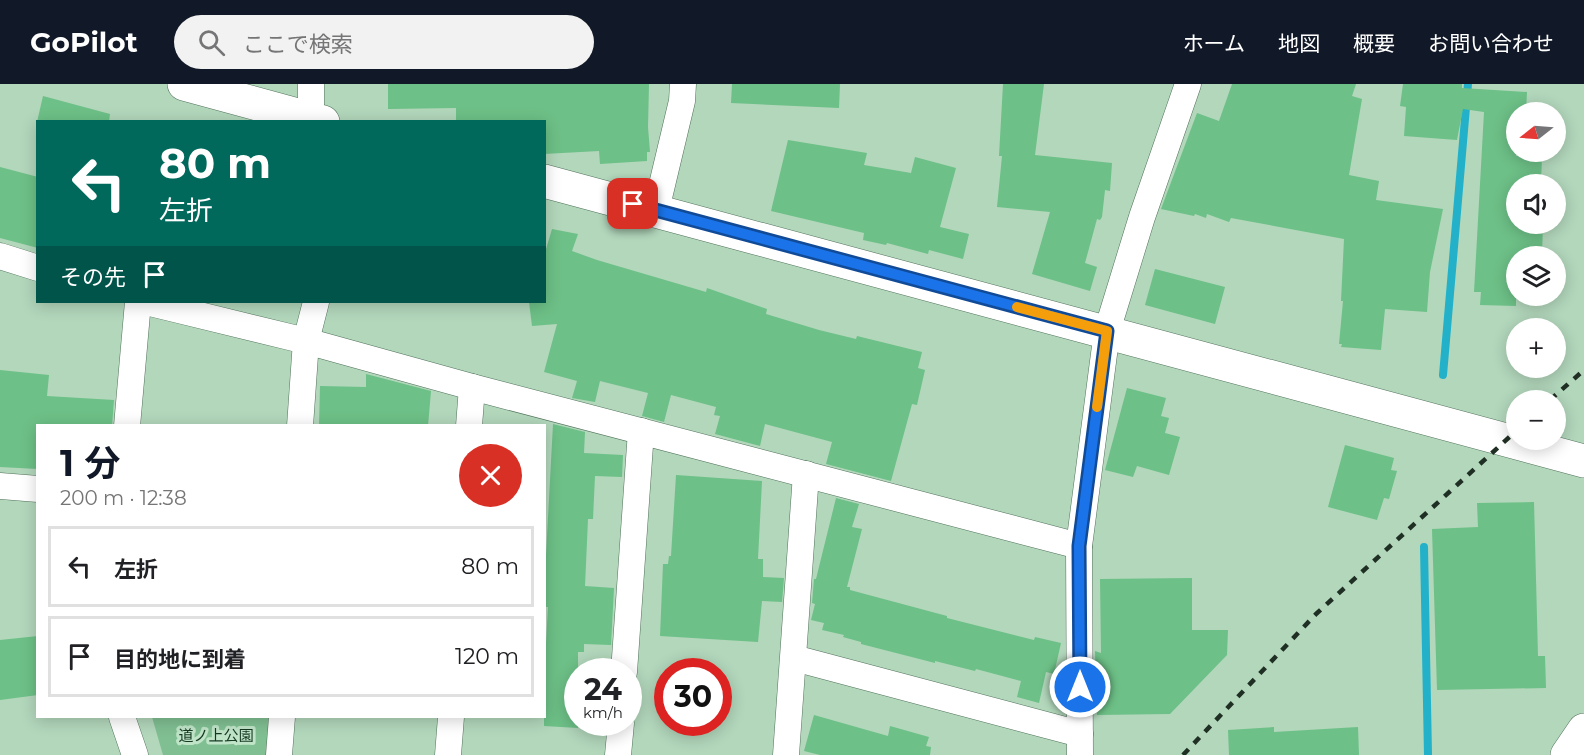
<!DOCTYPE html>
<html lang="ja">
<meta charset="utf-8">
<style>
:root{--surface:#fff;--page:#f2f2f2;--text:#202124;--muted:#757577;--line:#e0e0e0;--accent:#111827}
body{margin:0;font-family:Montserrat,"Noto Sans JP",sans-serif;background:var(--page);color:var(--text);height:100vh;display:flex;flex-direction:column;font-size:22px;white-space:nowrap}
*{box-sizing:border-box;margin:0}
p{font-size:20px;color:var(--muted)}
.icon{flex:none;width:33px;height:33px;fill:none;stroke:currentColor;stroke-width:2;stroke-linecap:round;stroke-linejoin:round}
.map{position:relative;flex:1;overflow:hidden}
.panel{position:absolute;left:36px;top:340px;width:510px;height:294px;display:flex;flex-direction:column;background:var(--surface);border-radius:0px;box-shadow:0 3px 15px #0003}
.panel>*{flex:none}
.top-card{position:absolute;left:36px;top:36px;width:510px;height:183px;border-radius:0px;box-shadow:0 3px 15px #0003;background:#00695c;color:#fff;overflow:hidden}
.needle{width:39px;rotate:253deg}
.fabs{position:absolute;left:1506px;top:18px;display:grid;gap:12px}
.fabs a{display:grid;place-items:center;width:60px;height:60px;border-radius:50%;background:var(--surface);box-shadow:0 3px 15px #0003;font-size:30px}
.speed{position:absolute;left:564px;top:574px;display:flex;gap:12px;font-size:30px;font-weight:700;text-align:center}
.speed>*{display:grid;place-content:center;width:78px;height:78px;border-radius:50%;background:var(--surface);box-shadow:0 3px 15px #0003;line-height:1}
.speed small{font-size:15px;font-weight:400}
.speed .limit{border:9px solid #d22;background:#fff;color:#111}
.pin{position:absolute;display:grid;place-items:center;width:51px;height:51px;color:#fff;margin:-26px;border-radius:12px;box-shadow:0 3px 9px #0006}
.me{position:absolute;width:66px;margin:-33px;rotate:0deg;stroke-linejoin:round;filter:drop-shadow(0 0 4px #0008)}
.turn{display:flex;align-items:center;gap:21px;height:126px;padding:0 24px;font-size:27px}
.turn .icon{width:78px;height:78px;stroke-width:2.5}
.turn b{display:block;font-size:42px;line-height:51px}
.then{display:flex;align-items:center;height:57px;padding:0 24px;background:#0003;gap:12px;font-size:22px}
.round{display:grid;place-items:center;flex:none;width:63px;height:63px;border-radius:32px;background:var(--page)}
.summary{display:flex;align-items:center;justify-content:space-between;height:102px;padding:0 24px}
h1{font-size:36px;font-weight:700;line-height:45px;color:var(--accent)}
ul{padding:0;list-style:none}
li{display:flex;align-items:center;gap:18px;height:81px;margin:0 12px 9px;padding:0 12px;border:3px solid var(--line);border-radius:0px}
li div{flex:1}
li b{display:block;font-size:22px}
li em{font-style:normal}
header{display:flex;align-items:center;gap:36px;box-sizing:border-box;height:84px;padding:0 30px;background:var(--accent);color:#fff}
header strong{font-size:28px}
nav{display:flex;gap:33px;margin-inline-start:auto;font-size:21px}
.search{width:420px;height:54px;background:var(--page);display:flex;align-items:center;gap:15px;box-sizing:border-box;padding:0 21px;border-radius:33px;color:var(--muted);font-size:22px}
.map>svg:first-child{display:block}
</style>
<header>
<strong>GoPilot</strong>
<div class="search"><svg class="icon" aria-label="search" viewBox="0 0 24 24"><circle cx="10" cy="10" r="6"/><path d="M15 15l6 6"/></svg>ここで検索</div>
<nav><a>ホーム</a><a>地図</a><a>概要</a><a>お問い合わせ</a></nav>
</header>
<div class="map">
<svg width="1584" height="671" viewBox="0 0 1584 671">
<rect width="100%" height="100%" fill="#b2d7bb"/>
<polygon fill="#80bf92" points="152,633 275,633 273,671 163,671"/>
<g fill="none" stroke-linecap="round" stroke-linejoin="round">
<g stroke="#22b1c9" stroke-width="8">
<polyline points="1443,291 1468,0"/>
<polyline points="1424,463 1428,671"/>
</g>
</g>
<g fill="#6dc087">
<polygon points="388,0 649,0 648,43 650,68 647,68 647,77 600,80 599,67 544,70 544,38 456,38 456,24 388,25"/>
<polygon points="732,0 840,0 839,24 731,19"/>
<polygon points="1003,0 1044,0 1035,71 1112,79 1110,107 1105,106 1102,133 1100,136 1097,135 1085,179 1097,183 1090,207 1032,190 1050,128 997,123 1002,72 999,72"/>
<polygon points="1232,0 1356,0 1352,12 1362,15 1349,91 1379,97 1376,116 1443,125 1430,188 1427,228 1385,225 1381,266 1341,263 1342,260 1339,260 1343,217 1341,217 1344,155 1231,134 1229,138 1207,130 1206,134 1195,130 1194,132 1161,125 1197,29 1219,37"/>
<polygon points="1403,0 1462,0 1462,4 1527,8 1526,28 1516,28 1516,72 1542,73 1541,99 1545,100 1516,100 1516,140 1543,140 1542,172 1516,172 1516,222 1480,221 1481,208 1474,208 1484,28 1463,25 1457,56 1404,52 1406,23 1400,22"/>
<polygon points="43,12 110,30 109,38 37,38"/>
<polygon points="788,56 867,69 864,81 911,89 915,73 956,84 940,143 969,150 963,175 929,166 928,170 887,159 886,161 863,156 864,149 771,127"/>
<polygon points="0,83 38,93 38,164 0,154"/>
<polygon points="552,145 578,150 572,167 597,176 706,208 707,204 767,225 766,230 819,246 856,255 857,252 922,268 918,284 925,286 917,321 912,320 891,397 826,380 832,358 765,340 760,362 715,350 720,332 714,331 716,323 671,311 664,338 642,332 648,309 600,297 595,318 572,314 577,297 544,288 557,240 532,242 529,218 544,218 544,172"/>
<polygon points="1155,185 1225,203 1215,240 1145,221"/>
<polygon points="0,286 49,291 47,312 114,316 112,342 38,342 38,385 0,383"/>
<polygon points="366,290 431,307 428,342 319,342 320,302 366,303"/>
<polygon points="1127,304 1166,314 1161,332 1169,334 1165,349 1180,353 1169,391 1137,382 1133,393 1105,386"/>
<polygon points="553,340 585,348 584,369 623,371 622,393 595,392 593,435 588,435 585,502 614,504 611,561 584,560 584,568 578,568 578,644 544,642 544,595 548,523 544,523 544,509"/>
<polygon points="1345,361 1394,374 1391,386 1397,387 1389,415 1384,414 1377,436 1328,423"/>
<polygon points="676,391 762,397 758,475 763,475 763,493 784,494 782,518 762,517 758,558 660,552 663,480 668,480 669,472 671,472"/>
<polygon points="836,414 859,420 852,443 862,445 847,503 850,503 850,506 947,532 947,534 1034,556 1035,553 1061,559 1054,590 1046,588 1039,619 1017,613 1021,597 976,585 975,587 935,577 935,579 861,560 861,558 843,553 844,551 822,546 824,539 811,536 815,520 812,519 814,495 816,495"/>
<polygon points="1534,418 1538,572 1545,572 1546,604 1437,606 1432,445 1478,443 1477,419"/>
<polygon points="1192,494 1192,546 1228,546 1227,571 1170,630 1097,631 1095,567 1101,569 1100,495"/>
<polygon points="38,552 38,611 0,616 0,556"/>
<polygon points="814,631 888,652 890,642 929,653 926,662 931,663 930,671 820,671 804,667"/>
<polygon points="1274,643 1274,648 1358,643 1359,671 1229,671 1228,646"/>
</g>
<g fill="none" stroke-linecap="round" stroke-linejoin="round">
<g stroke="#51725a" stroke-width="27">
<g id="street">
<polyline points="311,34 311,0"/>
<polyline points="656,126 682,17 683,0"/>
<polyline points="0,172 38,184"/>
<polyline points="146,218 306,257 472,303 1079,462"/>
<polyline points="127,342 138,218"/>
<polyline points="300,342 306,257 316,218"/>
<polyline points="469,342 472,303"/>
<polyline points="0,402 38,405"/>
<polyline points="794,574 1080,650"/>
<polyline points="624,588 641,347"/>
<polyline points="122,633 135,671"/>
<polyline points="279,671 282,633"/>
<polyline points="448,671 451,633"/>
<polyline points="618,671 621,639"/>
<polyline points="786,671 806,390"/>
<polyline points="1080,671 1079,462 1107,247 1142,133 1188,0"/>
</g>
</g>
<g stroke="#51725a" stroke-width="34">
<g id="secondary">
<polyline points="184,0 323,38"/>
<polyline points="544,97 1584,377"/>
</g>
</g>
<g stroke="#51725a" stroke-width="34">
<polyline id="primary" points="1567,671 1584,646"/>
</g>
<use href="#street" stroke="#fff" stroke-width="26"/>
<use href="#secondary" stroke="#fff" stroke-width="33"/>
<use href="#primary" stroke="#fff" stroke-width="33"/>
<g stroke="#202f24" stroke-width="4.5" stroke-dasharray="8 8" stroke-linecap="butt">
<polyline points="1550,316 1584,286"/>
<polyline points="1183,671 1316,530 1516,347"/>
</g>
</g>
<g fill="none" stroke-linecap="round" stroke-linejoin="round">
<g stroke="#114b97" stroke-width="15">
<polyline id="route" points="633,120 1107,247 1079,462 1080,603"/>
</g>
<use href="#route" stroke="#1a73e8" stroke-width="10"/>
<polyline stroke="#f59e0b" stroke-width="10" points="1017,223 1107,247 1097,323"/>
</g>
<g text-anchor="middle" stroke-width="6" stroke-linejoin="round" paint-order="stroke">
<g font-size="15" fill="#153821" stroke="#bfe4c8">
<text x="216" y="657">道ノ上公園</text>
</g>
</g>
</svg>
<div class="fabs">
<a><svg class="needle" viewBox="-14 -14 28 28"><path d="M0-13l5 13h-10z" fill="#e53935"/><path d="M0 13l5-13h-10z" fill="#757577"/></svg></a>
<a><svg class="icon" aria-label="sound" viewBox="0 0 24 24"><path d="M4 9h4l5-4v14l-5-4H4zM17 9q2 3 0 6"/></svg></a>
<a><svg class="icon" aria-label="layers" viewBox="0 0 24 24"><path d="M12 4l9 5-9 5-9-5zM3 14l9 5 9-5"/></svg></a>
<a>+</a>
<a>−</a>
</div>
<div class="speed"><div>24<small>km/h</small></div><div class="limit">30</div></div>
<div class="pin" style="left:633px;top:120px;background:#d93025"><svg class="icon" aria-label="arrive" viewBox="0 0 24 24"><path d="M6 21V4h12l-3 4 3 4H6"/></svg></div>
<svg class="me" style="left:1080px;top:603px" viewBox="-20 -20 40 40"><circle r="17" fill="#1a73e8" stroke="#fff" stroke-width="3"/><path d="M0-11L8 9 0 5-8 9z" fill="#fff"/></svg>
<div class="top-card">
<div class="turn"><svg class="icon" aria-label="left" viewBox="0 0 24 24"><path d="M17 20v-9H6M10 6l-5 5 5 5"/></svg><div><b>80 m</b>左折</div></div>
<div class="then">その先<svg class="icon" aria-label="arrive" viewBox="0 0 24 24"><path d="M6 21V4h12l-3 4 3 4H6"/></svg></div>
</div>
<section class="panel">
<div class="summary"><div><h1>1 分</h1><p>200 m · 12:38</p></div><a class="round" style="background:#d93025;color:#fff"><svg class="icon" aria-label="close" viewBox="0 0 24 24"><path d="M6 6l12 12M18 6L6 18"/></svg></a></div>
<ul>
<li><svg class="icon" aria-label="left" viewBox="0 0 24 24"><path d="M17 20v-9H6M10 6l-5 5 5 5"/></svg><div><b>左折</b></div><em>80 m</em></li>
<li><svg class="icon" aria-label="arrive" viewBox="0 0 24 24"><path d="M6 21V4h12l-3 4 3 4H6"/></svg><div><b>目的地に到着</b></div><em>120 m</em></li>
</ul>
</section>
</div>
